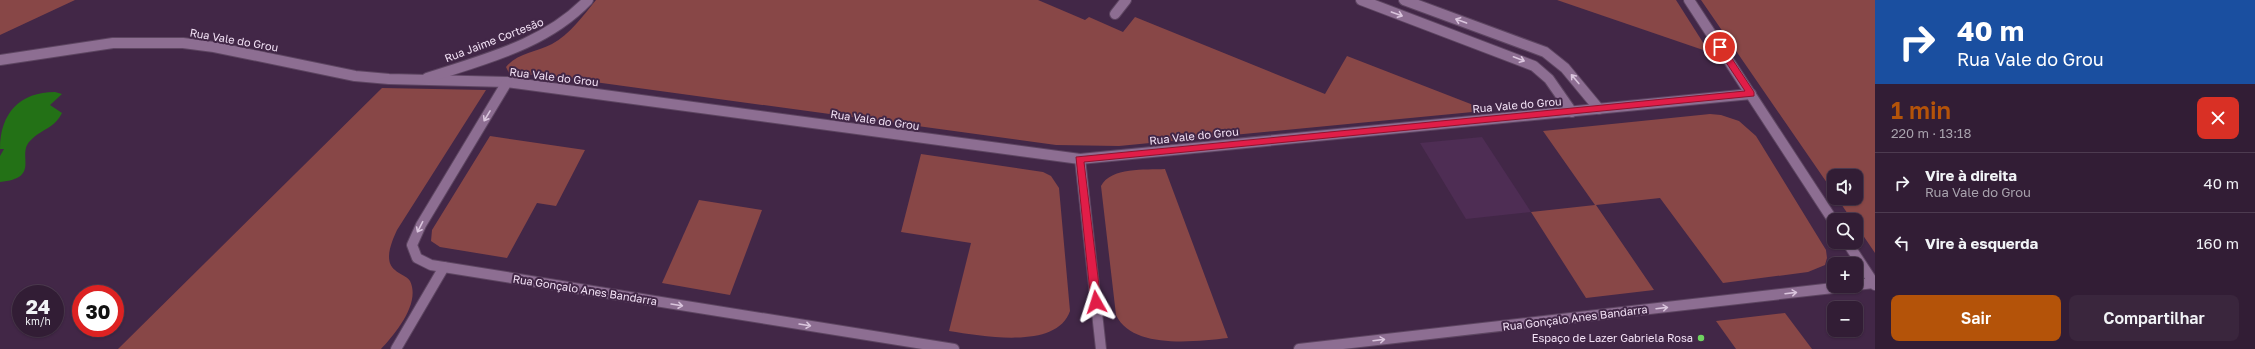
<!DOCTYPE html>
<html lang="pt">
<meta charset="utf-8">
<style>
:root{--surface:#321d35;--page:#3a263d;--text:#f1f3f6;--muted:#a8a2ad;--line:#4d3b50;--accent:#b45309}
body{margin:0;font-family:"Golos Text",sans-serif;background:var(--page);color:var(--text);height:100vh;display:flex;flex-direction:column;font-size:15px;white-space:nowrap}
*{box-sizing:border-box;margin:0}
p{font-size:13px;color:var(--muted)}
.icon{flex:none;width:22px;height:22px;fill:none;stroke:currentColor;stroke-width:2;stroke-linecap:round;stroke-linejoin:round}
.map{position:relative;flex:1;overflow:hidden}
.panel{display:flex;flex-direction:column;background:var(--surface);width:380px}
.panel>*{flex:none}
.hud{background:#1a4fa0;color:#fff;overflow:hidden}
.tools{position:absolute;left:1827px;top:169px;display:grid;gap:8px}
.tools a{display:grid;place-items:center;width:36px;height:36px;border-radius:8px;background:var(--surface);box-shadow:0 1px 3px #0004,0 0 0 1px var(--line);font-size:20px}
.speed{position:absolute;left:12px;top:285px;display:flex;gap:8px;font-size:20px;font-weight:700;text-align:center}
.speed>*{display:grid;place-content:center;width:52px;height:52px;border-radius:50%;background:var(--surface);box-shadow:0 1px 3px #0004,0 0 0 1px var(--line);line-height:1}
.speed small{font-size:10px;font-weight:400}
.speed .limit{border:6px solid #d22;background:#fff;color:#111}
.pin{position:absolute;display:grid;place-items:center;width:34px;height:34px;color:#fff;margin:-17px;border:2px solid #fff;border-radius:50%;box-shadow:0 1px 4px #0007}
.me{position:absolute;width:44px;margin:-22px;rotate:354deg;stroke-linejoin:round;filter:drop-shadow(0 0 3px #0008)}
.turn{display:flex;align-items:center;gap:14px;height:84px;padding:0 16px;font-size:18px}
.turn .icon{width:52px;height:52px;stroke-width:2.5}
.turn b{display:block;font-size:28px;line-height:34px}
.round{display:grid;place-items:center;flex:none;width:42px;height:42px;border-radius:8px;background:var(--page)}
.overview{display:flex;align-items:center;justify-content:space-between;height:68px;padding:0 16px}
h1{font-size:24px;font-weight:600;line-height:30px;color:var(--accent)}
.cta{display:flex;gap:8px;margin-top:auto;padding:8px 16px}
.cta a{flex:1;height:46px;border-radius:8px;background:var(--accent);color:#fff;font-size:16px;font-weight:600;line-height:46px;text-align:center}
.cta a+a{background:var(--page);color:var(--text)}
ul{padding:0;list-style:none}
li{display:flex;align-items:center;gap:12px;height:60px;padding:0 16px;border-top:1px solid var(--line)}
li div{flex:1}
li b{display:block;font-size:15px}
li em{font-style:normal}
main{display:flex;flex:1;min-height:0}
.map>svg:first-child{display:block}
</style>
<main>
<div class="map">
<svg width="1875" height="349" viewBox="0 0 1875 349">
<rect width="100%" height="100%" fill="#422747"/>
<polygon fill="#4e2d54" points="1482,137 1531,212 1466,219 1420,143"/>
<g fill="#884747">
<polygon points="0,0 75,0 0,35"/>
<path d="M596 0H1038L1085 20 1089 17 1123 32 1135 17 1325 94 1347 56 1481 108 1483 111 1119 146 1056 145 558 77 509 73 506 67C517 53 537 52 552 44 570 34 583 16 596 0Z"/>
<polygon points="1557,0 1676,0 1709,52"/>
<polygon points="1701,0 1875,0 1875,253 1856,225 1856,220 1852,220 1837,198 1856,198 1856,176 1834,176 1834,193"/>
<path d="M382 88 486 90 397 230C392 241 383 261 395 270 399 274 407 276 410 281 421 303 395 334 381 349H118Z"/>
<polygon points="1710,114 1721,115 1739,121 1756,136 1826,250 1827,258 1825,265 1808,272 1723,283 1660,198 1596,205 1654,290 1586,298 1531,212 1595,205 1543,131"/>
<polygon points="490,136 585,150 556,206 537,203 507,258 440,247 431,241 432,230"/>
<path d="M921 154 1043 172 1051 176 1059 188 1070 311C1057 349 987 337 949 331L971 243 901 232Z"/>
<path d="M1165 169 1228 338C1193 342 1132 349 1116 315L1101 186C1111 167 1145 170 1165 169Z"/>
<polygon points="699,200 762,210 730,295 662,283"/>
<polygon points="1785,313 1812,349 1736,349 1716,321"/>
</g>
<path fill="#237116" d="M55 92 62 94 50 105 62 113C54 129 41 129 30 141 16 155 42 178 0 182V156L4 149H0C0 113 20 92 55 92Z"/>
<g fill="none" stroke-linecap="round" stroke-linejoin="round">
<g stroke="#5d4561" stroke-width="12">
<g id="minor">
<polyline points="1361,0 1534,66 1549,79 1572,112"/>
<polyline points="1404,0 1545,52 1565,68 1599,109"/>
<polyline points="1115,14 1126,0"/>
<polyline points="0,60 113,43 183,43 214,47 355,76 389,79 507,82 1080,159 1751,94"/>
<path d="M427 78C484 59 545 45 588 0"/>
<polyline points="507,82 421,225 412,245 417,258 431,265 954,349"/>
<polyline points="1080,159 1101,349"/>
<polyline points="1856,285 1874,283"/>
<polyline points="396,349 444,267"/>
<polyline points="1299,349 1851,286"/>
</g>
</g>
<g stroke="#5d4561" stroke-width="12">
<g id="secondary">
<polyline points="1689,0 1834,222"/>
<polyline points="1847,242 1875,285"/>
</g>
</g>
<use href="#minor" stroke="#8d6e92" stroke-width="10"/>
<use href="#secondary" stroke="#8d6e92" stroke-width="10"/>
</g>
<defs><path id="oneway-shaft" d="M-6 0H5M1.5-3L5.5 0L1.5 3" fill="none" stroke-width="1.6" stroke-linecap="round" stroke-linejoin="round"/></defs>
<g stroke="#dac5dd">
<use href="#oneway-shaft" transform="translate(1397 14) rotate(20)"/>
<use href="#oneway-shaft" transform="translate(1461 21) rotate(-160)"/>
<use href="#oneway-shaft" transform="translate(1519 59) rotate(21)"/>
<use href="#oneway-shaft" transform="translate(1575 79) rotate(-130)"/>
<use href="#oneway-shaft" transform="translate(487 116) rotate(121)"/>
<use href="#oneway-shaft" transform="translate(420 227) rotate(117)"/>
<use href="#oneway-shaft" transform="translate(1791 293) rotate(-7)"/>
<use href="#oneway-shaft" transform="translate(677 305) rotate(9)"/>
<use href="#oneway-shaft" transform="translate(1662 308) rotate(-7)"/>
<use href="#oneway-shaft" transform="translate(805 325) rotate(9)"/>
<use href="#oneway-shaft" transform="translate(1379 340) rotate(-7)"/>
</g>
<polygon fill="#e11d48" stroke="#92132f" points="1720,44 1723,45 1754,92 1754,96 1084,162 1101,302 1096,306 1091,302 1076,157 1745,91 1716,47"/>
<circle fill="#6fd360" stroke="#422747" stroke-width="1.5" cx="1701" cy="338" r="4"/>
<g text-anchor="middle" stroke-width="4" stroke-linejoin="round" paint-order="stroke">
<g font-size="11" fill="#f3e2f6" stroke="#422747">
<text transform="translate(234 40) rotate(10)" y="4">Rua Vale do Grou</text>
<text transform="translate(494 40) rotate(-21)" y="4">Rua Jaime Cortesão</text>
<text transform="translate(554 77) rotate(7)" y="4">Rua Vale do Grou</text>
<text transform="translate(1517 105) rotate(-5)" y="4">Rua Vale do Grou</text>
<text transform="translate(875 120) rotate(8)" y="4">Rua Vale do Grou</text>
<text transform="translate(1194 136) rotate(-6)" y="4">Rua Vale do Grou</text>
<text transform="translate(585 290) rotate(9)" y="4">Rua Gonçalo Anes Bandarra</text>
<text transform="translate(1575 318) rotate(-7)" y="4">Rua Gonçalo Anes Bandarra</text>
</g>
<g font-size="11" fill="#f3e2f6" stroke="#422747" text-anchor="end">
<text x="1693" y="342">Espaço de Lazer Gabriela Rosa</text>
</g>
</g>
</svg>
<div class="tools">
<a><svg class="icon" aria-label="sound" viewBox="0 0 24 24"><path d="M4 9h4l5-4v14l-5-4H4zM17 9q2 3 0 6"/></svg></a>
<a><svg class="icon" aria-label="search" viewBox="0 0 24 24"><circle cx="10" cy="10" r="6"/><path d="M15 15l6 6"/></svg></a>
<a>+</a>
<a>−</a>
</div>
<div class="speed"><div>24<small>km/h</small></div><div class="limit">30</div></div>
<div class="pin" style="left:1720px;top:47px;background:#d93025"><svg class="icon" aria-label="arrive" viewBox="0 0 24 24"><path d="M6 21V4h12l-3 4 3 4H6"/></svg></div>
<svg class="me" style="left:1096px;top:302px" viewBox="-20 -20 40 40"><path d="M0-17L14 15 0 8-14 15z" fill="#e11d48" stroke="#fff" stroke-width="4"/></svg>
</div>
<section class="panel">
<div class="hud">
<div class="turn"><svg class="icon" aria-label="right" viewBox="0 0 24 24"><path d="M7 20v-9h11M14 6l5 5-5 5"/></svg><div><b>40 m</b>Rua Vale do Grou</div></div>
</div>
<div class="overview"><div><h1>1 min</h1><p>220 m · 13:18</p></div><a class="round" style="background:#d93025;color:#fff"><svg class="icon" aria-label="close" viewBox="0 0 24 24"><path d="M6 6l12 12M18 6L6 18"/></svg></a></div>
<ul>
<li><svg class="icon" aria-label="right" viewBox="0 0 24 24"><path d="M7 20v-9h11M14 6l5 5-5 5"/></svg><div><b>Vire à direita</b><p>Rua Vale do Grou</p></div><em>40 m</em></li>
<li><svg class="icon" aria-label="left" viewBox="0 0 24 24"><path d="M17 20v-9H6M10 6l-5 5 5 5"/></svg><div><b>Vire à esquerda</b></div><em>160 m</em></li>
</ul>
<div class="cta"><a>Sair</a><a>Compartilhar</a></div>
</section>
</main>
